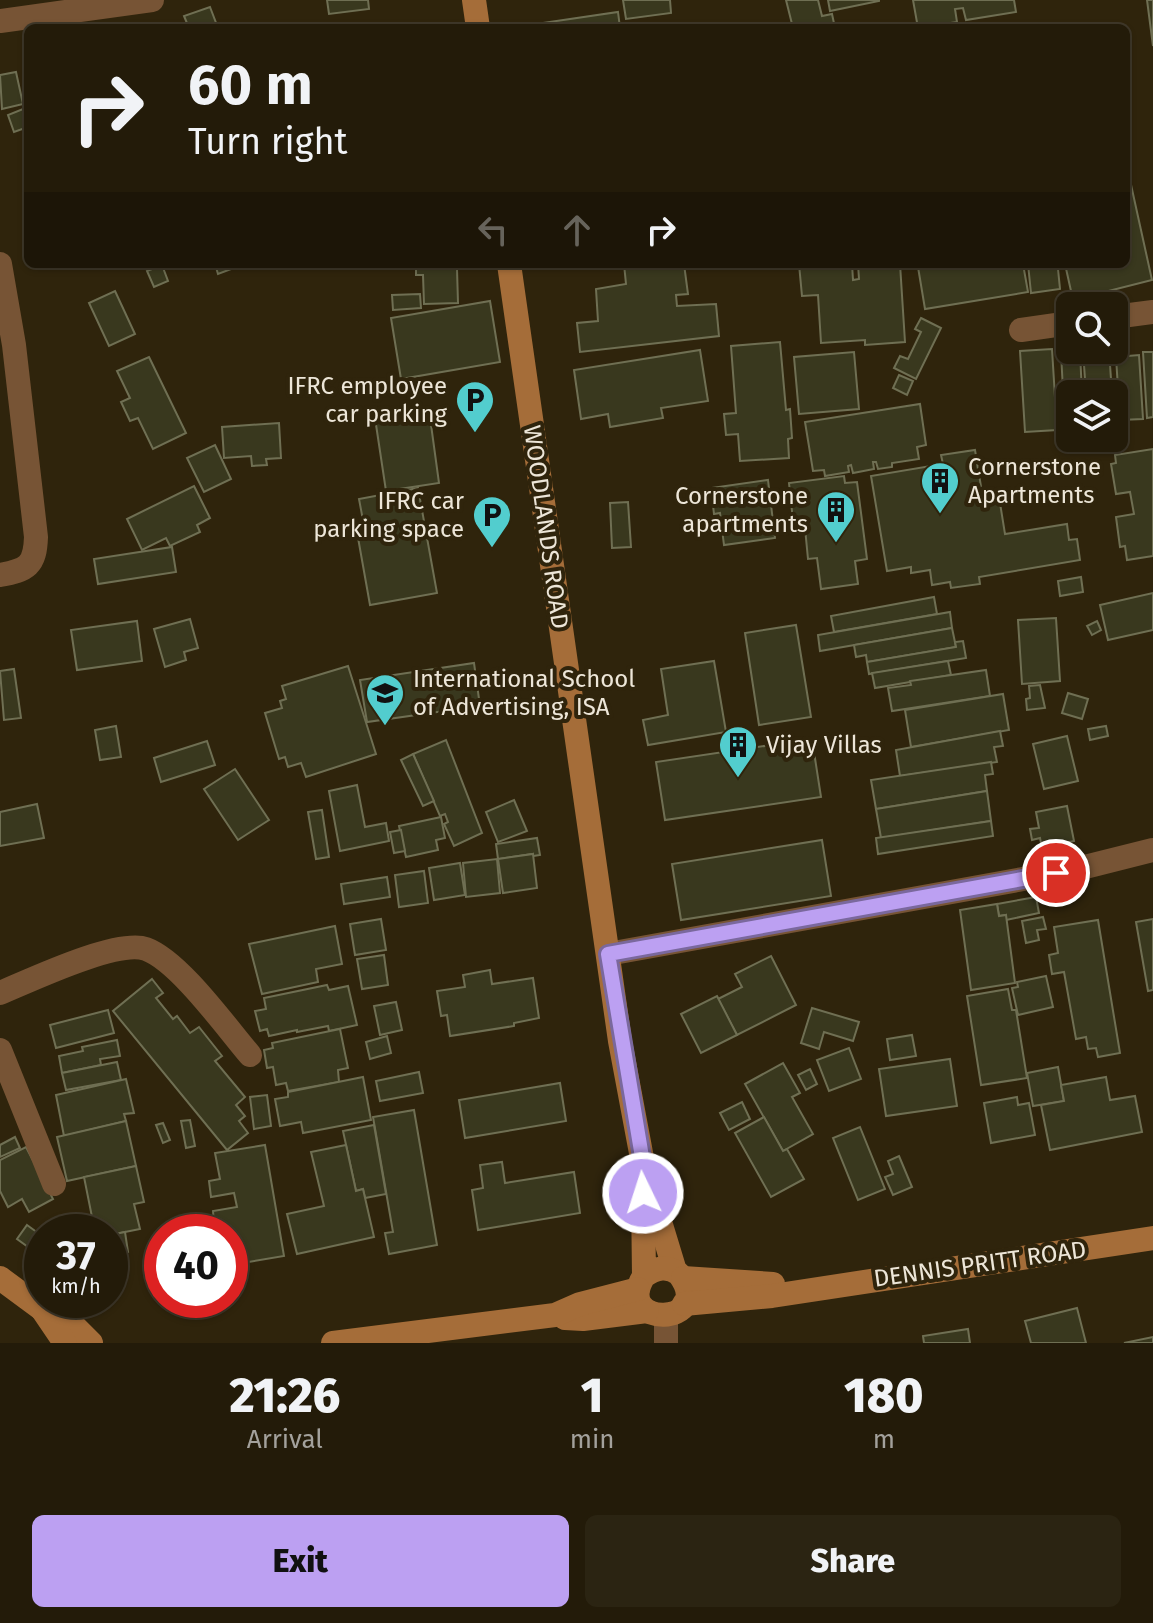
<!DOCTYPE html>
<style>
:root{--surface:#231b09;--page:#2b2412;--text:#f1f3f6;--muted:#a3a19c;--line:#40392a;--accent:#bca0f2}
body{margin:0;font-family:"Fira Sans",sans-serif;background:var(--page);color:var(--text);height:100vh;display:flex;flex-direction:column;font-size:30px;white-space:nowrap}
*{box-sizing:border-box;margin:0}
p{font-size:26px;color:var(--muted)}
.icon{flex:none;width:44px;height:44px;fill:none;stroke:currentColor;stroke-width:2;stroke-linecap:round;stroke-linejoin:round}
.map{position:relative;height:1343px;overflow:hidden}
.drawer{display:flex;flex-direction:column;background:var(--surface);flex:1}
.drawer>*{flex:none}
.guide{position:absolute;left:24px;top:24px;width:1106px;height:244px;border-radius:12px;box-shadow:0 2px 6px #0004,0 0 0 2px var(--line);background:#231b09;color:var(--text);overflow:hidden}
.tools{position:absolute;left:1056px;top:292px;display:grid;gap:16px}
.tools a{display:grid;place-items:center;width:72px;height:72px;border-radius:12px;background:var(--surface);box-shadow:0 2px 6px #0004,0 0 0 2px var(--line);font-size:40px}
.speed{position:absolute;left:24px;top:1214px;display:flex;gap:16px;font-size:40px;font-weight:700;text-align:center}
.speed>*{display:grid;place-content:center;width:104px;height:104px;border-radius:50%;background:var(--surface);box-shadow:0 2px 6px #0004,0 0 0 2px var(--line);line-height:1}
.speed small{font-size:20px;font-weight:400}
.speed .limit{border:12px solid #d22;background:#fff;color:#111}
.pin{position:absolute;display:grid;place-items:center;width:68px;height:68px;color:#fff;margin:-34px;border:4px solid #fff;border-radius:50%;box-shadow:0 2px 8px #0007}
.me{position:absolute;width:88px;margin:-44px;rotate:356deg;stroke-linejoin:round;filter:drop-shadow(0 0 6px #0008)}
.turn{display:flex;align-items:center;gap:28px;height:168px;padding:0 32px;font-size:36px}
.turn .icon{width:104px;height:104px;stroke-width:2.5}
.turn b{display:block;font-size:56px;line-height:68px}
.lanes{display:flex;align-items:center;height:76px;padding:0 32px;background:#0003;justify-content:center;gap:40px;direction:ltr}
.lanes .off{opacity:.35}
.eta{display:flex;justify-content:space-evenly;align-items:center;height:136px;text-align:center}
.eta b{font-size:48px;font-weight:800;line-height:56px}
.button{display:flex;gap:16px;margin-top:auto;padding:16px 32px}
.button a{flex:1;height:92px;border-radius:12px;background:var(--accent);color:#111;font-size:32px;font-weight:800;line-height:92px;text-align:center}
.button a+a{background:var(--page);color:var(--text)}
.map>svg:first-child{display:block}
</style>
<div class="map">
<svg width="1153" height="1343" viewBox="0 0 1153 1343">
<rect width="100%" height="100%" fill="#2f240c"/>
<g fill="#39381e" stroke="#6f6f53" stroke-width="2">
<polygon points="327,0 368,0 369,9 329,14"/>
<polygon points="623,0 670,0 671,13 626,19"/>
<polygon points="786,0 818,0 822,16 832,14 835,28 793,28"/>
<polygon points="828,0 879,0 879,1 830,11"/>
<polygon points="913,0 1014,0 1016,12 966,20 963,8 955,9 957,22 918,28"/>
<polygon points="1147,0 1153,0 1153,46"/>
<polygon points="210,7 218,28 189,28 184,16"/>
<polygon points="618,12 620,28 530,28 529,25"/>
<polygon points="16,72 23,104 2,109 0,75"/>
<polygon points="28,107 28,127 14,132 8,115"/>
<polygon points="1126,162 1152,280 1073,300 1065,264 1126,264"/>
<polygon points="215,264 232,264 234,268 218,274"/>
<polygon points="416,264 468,264 469,269 457,269 458,303 424,304 423,275 416,275"/>
<polygon points="624,264 684,264 688,294 676,295 677,306 716,304 719,336 580,352 577,323 598,321 596,289 626,284"/>
<polygon points="799,264 852,264 853,280 859,279 858,264 900,264 905,342 865,345 865,340 821,343 818,295 802,296"/>
<polygon points="935,264 1023,264 1028,292 925,309 918,267"/>
<polygon points="1028,264 1062,264 1062,269 1058,269 1060,289 1031,293"/>
<polygon points="162,265 168,281 154,287 147,271"/>
<polygon points="115,291 135,334 109,346 89,303"/>
<polygon points="420,294 421,308 393,310 392,295"/>
<polygon points="490,301 500,362 401,379 391,318"/>
<polygon points="921,318 941,328 916,379 894,368 900,356 908,359 921,332 915,329"/>
<polygon points="780,342 786,410 790,409 792,438 788,439 789,458 740,461 738,434 726,435 724,414 736,413 731,346"/>
<polygon points="1052,349 1057,430 1025,432 1020,351"/>
<polygon points="700,350 708,401 661,408 663,418 610,427 608,414 581,419 574,370"/>
<polygon points="1083,350 1109,350 1112,394 1086,394"/>
<polygon points="854,352 859,409 799,414 794,357"/>
<polygon points="1080,352 1082,394 1070,394 1070,427 1065,427 1061,353"/>
<polygon points="1143,352 1153,352 1153,417 1147,418"/>
<polygon points="1139,355 1143,419 1120,420 1116,357"/>
<polygon points="149,357 186,433 153,449 138,418 130,421 121,402 130,398 117,371"/>
<polygon points="899,375 913,381 907,395 893,388"/>
<polygon points="920,404 926,445 917,447 919,459 892,463 892,467 878,469 876,462 873,462 874,469 853,473 851,465 848,466 849,472 825,476 824,470 813,471 805,422"/>
<polygon points="429,410 439,483 386,491 375,418"/>
<polygon points="279,423 281,458 266,459 267,465 252,466 251,456 224,458 222,427"/>
<polygon points="215,445 231,479 204,492 187,458"/>
<polygon points="1153,449 1153,556 1127,560 1125,546 1120,547 1116,517 1134,514 1130,492 1116,494 1111,464 1116,463 1115,455"/>
<polygon points="975,450 984,505 1000,503 1005,534 1067,524 1069,540 1077,539 1080,560 979,577 980,584 951,588 950,582 932,585 930,570 911,573 911,567 887,571 871,476 943,464 941,455"/>
<polygon points="844,476 845,483 857,482 867,559 855,561 858,584 821,589 817,558 808,559 805,528 794,530 789,483"/>
<polygon points="768,480 775,538 724,545 720,513 714,514 711,488"/>
<polygon points="194,486 210,518 197,525 200,532 170,546 166,538 142,550 127,519"/>
<polygon points="418,488 437,593 370,605 357,532 365,531 359,499"/>
<polygon points="628,502 631,547 612,548 610,503"/>
<polygon points="172,547 176,572 98,584 94,559"/>
<polygon points="1081,577 1083,592 1060,596 1058,581"/>
<polygon points="1153,593 1153,630 1108,640 1100,605"/>
<polygon points="934,597 937,614 834,632 831,616"/>
<polygon points="950,612 952,628 820,651 818,635"/>
<polygon points="1056,618 1060,681 1022,684 1018,620"/>
<polygon points="190,619 198,648 184,652 186,660 165,667 154,629"/>
<polygon points="137,621 142,661 77,670 71,630"/>
<polygon points="1097,621 1101,630 1092,635 1087,626"/>
<polygon points="796,625 811,717 759,725 745,633"/>
<polygon points="952,628 956,647 867,662 866,655 856,657 854,645"/>
<polygon points="963,641 966,658 869,674 867,662 956,647 955,642"/>
<polygon points="714,661 726,732 648,745 643,720 668,715 661,669"/>
<polygon points="948,661 951,675 875,688 872,673"/>
<polygon points="474,663 480,706 367,722 360,680"/>
<polygon points="348,666 376,754 306,777 301,763 288,767 285,757 279,759 265,713 282,708 280,701 286,699 282,686"/>
<polygon points="14,669 21,718 4,720 0,671"/>
<polygon points="986,670 990,696 892,711 888,688 911,685 910,681"/>
<polygon points="1040,685 1045,708 1027,710 1026,699 1030,698 1029,686"/>
<polygon points="1068,693 1088,699 1082,719 1062,713"/>
<polygon points="1003,694 1009,730 911,747 905,710"/>
<polygon points="116,726 121,757 100,760 95,730"/>
<polygon points="1106,726 1108,736 1090,740 1088,729"/>
<polygon points="1000,731 1003,746 994,747 997,762 900,776 896,750"/>
<polygon points="1067,736 1078,781 1044,789 1033,744"/>
<polygon points="812,739 821,797 665,820 656,762"/>
<polygon points="446,740 482,833 454,846 444,824 448,822 445,814 440,816 413,754"/>
<polygon points="207,741 215,765 161,782 154,758"/>
<polygon points="413,754 434,801 423,806 401,760"/>
<polygon points="991,762 993,774 985,775 987,791 876,809 871,780"/>
<polygon points="235,769 269,820 238,840 204,789"/>
<polygon points="357,785 365,827 386,823 389,841 340,851 329,791"/>
<polygon points="987,791 991,821 881,838 876,809"/>
<polygon points="514,800 527,831 498,842 486,812"/>
<polygon points="37,804 44,838 0,846 0,812"/>
<polygon points="1067,806 1074,841 1042,848 1040,838 1032,840 1030,829 1039,828 1036,812"/>
<polygon points="322,810 329,857 316,859 308,812"/>
<polygon points="441,817 445,838 436,840 438,850 406,857 399,826"/>
<polygon points="991,821 993,836 878,854 876,838"/>
<polygon points="401,830 405,851 394,853 390,832"/>
<polygon points="537,838 540,855 533,856 533,854 498,859 496,844"/>
<polygon points="822,840 831,896 681,920 672,864"/>
<polygon points="533,854 537,888 503,893 498,859"/>
<polygon points="497,859 500,893 466,897 463,863"/>
<polygon points="460,863 465,895 434,900 429,868"/>
<polygon points="424,871 428,903 399,907 395,875"/>
<polygon points="387,877 390,897 344,904 341,884"/>
<polygon points="1036,897 1039,913 1006,920 1006,915 999,916 997,904"/>
<polygon points="997,904 999,916 1006,915 1015,983 971,990 960,910"/>
<polygon points="1043,917 1046,929 1037,930 1039,940 1026,943 1022,921"/>
<polygon points="381,919 386,950 355,955 350,924"/>
<polygon points="1153,919 1153,990 1148,991 1136,922"/>
<polygon points="1098,920 1120,1053 1098,1057 1096,1048 1088,1049 1086,1037 1076,1039 1064,972 1052,974 1049,955 1058,953 1054,927"/>
<polygon points="335,926 342,964 316,969 318,982 262,994 249,944"/>
<polygon points="384,955 388,985 362,989 357,959"/>
<polygon points="771,956 796,1005 737,1035 718,999 742,987 735,974"/>
<polygon points="490,970 492,984 533,978 539,1018 514,1023 514,1026 450,1036 447,1015 441,1016 437,991 465,987 463,975"/>
<polygon points="1046,976 1053,1007 1018,1015 1012,988 1018,987 1017,982"/>
<polygon points="152,979 163,993 156,998 173,1019 177,1016 190,1033 199,1027 222,1056 215,1061 245,1097 236,1105 245,1116 239,1121 248,1133 227,1150 113,1011"/>
<polygon points="327,985 329,990 348,986 357,1025 329,1031 328,1026 297,1032 297,1030 269,1036 267,1029 260,1031 255,1011 266,1009 264,998"/>
<polygon points="1008,989 1012,1010 1016,1010 1027,1078 981,1085 967,996"/>
<polygon points="717,996 737,1035 701,1053 681,1014"/>
<polygon points="396,1002 402,1030 380,1035 374,1006"/>
<polygon points="812,1008 859,1022 853,1041 824,1032 819,1049 801,1043"/>
<polygon points="108,1010 114,1033 56,1048 50,1025"/>
<polygon points="340,1029 348,1068 338,1070 339,1082 288,1091 286,1083 276,1085 273,1067 267,1068 264,1050 273,1048 272,1043"/>
<polygon points="912,1035 916,1056 890,1060 887,1039"/>
<polygon points="387,1036 391,1053 370,1059 366,1042"/>
<polygon points="117,1040 120,1056 100,1059 101,1065 62,1073 59,1056 83,1051 82,1047"/>
<polygon points="849,1048 861,1079 829,1091 817,1060"/>
<polygon points="950,1059 957,1106 886,1116 879,1069"/>
<polygon points="117,1062 121,1080 66,1090 62,1073"/>
<polygon points="783,1063 800,1093 792,1097 813,1134 783,1151 745,1084"/>
<polygon points="1058,1067 1064,1101 1033,1106 1027,1073"/>
<polygon points="810,1069 817,1084 806,1090 798,1075"/>
<polygon points="419,1072 423,1093 380,1101 376,1081"/>
<polygon points="363,1077 371,1120 303,1133 301,1122 280,1126 275,1099 288,1097 288,1092"/>
<polygon points="1106,1077 1110,1100 1135,1096 1142,1132 1050,1150 1041,1105 1064,1101 1061,1085"/>
<polygon points="126,1079 134,1113 124,1114 126,1121 64,1136 56,1095"/>
<polygon points="560,1083 566,1121 465,1138 459,1100"/>
<polygon points="267,1095 271,1126 254,1129 250,1097"/>
<polygon points="1017,1097 1018,1105 1029,1103 1035,1135 991,1143 984,1103"/>
<polygon points="742,1102 750,1119 729,1130 720,1113"/>
<polygon points="414,1110 437,1245 389,1254 385,1233 393,1232 373,1117"/>
<polygon points="764,1117 783,1151 787,1149 804,1179 771,1197 735,1133"/>
<polygon points="190,1120 195,1146 186,1148 181,1121"/>
<polygon points="126,1121 136,1166 67,1181 57,1137"/>
<polygon points="163,1123 170,1140 163,1143 156,1125"/>
<polygon points="374,1125 386,1194 365,1198 363,1189 356,1191 343,1131"/>
<polygon points="860,1127 885,1189 858,1200 833,1138"/>
<polygon points="15,1137 20,1148 0,1157 0,1145"/>
<polygon points="265,1145 284,1256 230,1265 230,1232 222,1232 220,1221 214,1223 213,1211 237,1207 234,1193 211,1197 209,1181 220,1179 215,1153"/>
<polygon points="346,1145 356,1191 363,1189 374,1237 297,1254 287,1214 324,1206 311,1152"/>
<polygon points="26,1147 53,1199 29,1212 22,1199 8,1207 0,1191 0,1160"/>
<polygon points="899,1156 912,1187 893,1195 885,1177 893,1174 888,1161"/>
<polygon points="502,1162 505,1183 574,1172 580,1213 478,1230 472,1190 483,1188 480,1165"/>
<polygon points="136,1166 144,1202 134,1204 140,1229 110,1235 110,1232 95,1232 84,1177"/>
<polygon points="27,1225 42,1236 42,1257 17,1239"/>
<polygon points="125,1232 128,1252 110,1255 110,1235"/>
<polygon points="1077,1308 1086,1343 1031,1343 1025,1321"/>
<polygon points="968,1329 970,1343 924,1343 923,1336"/>
<polygon points="1153,1337 1153,1343 1124,1343"/>
</g>
<g fill="none" stroke-linecap="round" stroke-linejoin="round">
<g stroke="#775435" stroke-width="24">
<polyline points="0,21 152,0"/>
<path d="M0 264 14 345 36 537C35 566 27 570 0 575"/>
<polyline points="1114,317 1153,312"/>
<polyline points="1021,330 1070,323"/>
<polyline points="608,954 1073,870 1153,850"/>
<path d="M0 993C31 980 117 939 146 949 179 961 226 1027 250 1055"/>
<polyline points="0,1050 54,1184"/>
<polyline points="666,1316 666,1343"/>
</g>
<g stroke="#a56d39" stroke-width="24">
<polyline points="474,0 478,28"/>
<polyline points="509,264 620,1041 644,1169 675,1271"/>
<path d="M643 1192 644 1276C611 1329 718 1327 679 1274 667 1265 656 1268 644 1276"/>
<polyline points="0,1278 42,1309 67,1319 91,1343"/>
<polyline points="683,1278 773,1284"/>
<polyline points="684,1304 772,1296 1153,1238"/>
<polyline points="42,1309 65,1343"/>
<polyline points="565,1318 583,1319 647,1311"/>
<polyline points="333,1343 555,1315 580,1304 638,1289"/>
</g>
</g>
<g fill="none" stroke-linecap="round" stroke-linejoin="round">
<g stroke="#7a689d" stroke-width="20">
<polyline id="route" points="643,1193 644,1169 608,954 1056,873"/>
</g>
<use href="#route" stroke="#bca0f2" stroke-width="14"/>
</g>
<defs>
<g id="parking-pin" transform="scale(2)"><path d="M0 17L-7.5 6A9.5 9.5 0 1 1 7.5 6Z" fill="#52cdce" stroke="#2f240c"/><path d="M-3.5-5.5H1a3.5 3.5 0 0 1 0 7H-1V5.5H-3.5ZM-1-3.4V-.6H.8a1.4 1.4 0 0 0 0-2.8Z" fill="#111"/></g>
<g id="building-pin" transform="scale(2)"><path d="M0 17L-7.5 6A9.5 9.5 0 1 1 7.5 6Z" fill="#52cdce" stroke="#2f240c"/><path d="M-4-6H4V6H1V3H-1V6H-4ZM-2.5-4.3h1.7v1.8h-1.7ZM.8-4.3h1.7v1.8H.8ZM-2.5-1h1.7V.8h-1.7ZM.8-1h1.7V.8H.8Z" fill="#111"/></g>
<g id="school-pin" transform="scale(2)"><path d="M0 17L-7.5 6A9.5 9.5 0 1 1 7.5 6Z" fill="#52cdce" stroke="#2f240c"/><path d="M0-5L7-2L0 1L-7-2ZM-4 1L0 2.5L4 1V4Q0 6-4 4Z" fill="#111"/></g>
</defs>
<g fill-rule="evenodd">
<use href="#parking-pin" x="475" y="400"/>
<use href="#building-pin" x="940" y="481"/>
<use href="#building-pin" x="836" y="510"/>
<use href="#parking-pin" x="492" y="515"/>
<use href="#school-pin" x="385" y="693"/>
<use href="#building-pin" x="738" y="745"/>
</g>
<g text-anchor="middle" stroke-width="8" stroke-linejoin="round" paint-order="stroke">
<g font-size="24" fill="#ede6d8" stroke="#2f240c" text-anchor="end">
<text x="447" y="394">IFRC employee<tspan x="447" dy="28">car parking</tspan></text>
<text x="968" y="475" text-anchor="start">Cornerstone<tspan x="968" dy="28">Apartments</tspan></text>
<text x="808" y="504">Cornerstone<tspan x="808" dy="28">apartments</tspan></text>
<text x="464" y="509">IFRC car<tspan x="464" dy="28">parking space</tspan></text>
<text x="413" y="687" text-anchor="start">International School<tspan x="413" dy="28">of Advertising, ISA</tspan></text>
<text x="766" y="753" text-anchor="start">Vijay Villas</text>
</g>
<g font-size="24" fill="#ede6d8" stroke="#2f240c">
<text transform="translate(546 527) rotate(82)" y="8">WOODLANDS ROAD</text>
<text transform="translate(980 1264) rotate(-8)" y="8">DENNIS PRITT ROAD</text>
</g>
</g>
</svg>
<div class="tools">
<a><svg class="icon" aria-label="search" viewBox="0 0 24 24"><circle cx="10" cy="10" r="6"/><path d="M15 15l6 6"/></svg></a>
<a><svg class="icon" aria-label="layers" viewBox="0 0 24 24"><path d="M12 4l9 5-9 5-9-5zM3 14l9 5 9-5"/></svg></a>
</div>
<div class="speed"><div>37<small>km/h</small></div><div class="limit">40</div></div>
<div class="pin" style="left:1056px;top:873px;background:#d93025"><svg class="icon" aria-label="arrive" viewBox="0 0 24 24"><path d="M6 21V4h12l-3 4 3 4H6"/></svg></div>
<svg class="me" style="left:643px;top:1193px" viewBox="-20 -20 40 40"><circle r="17" fill="#bca0f2" stroke="#fff" stroke-width="3"/><path d="M0-11L8 9 0 5-8 9z" fill="#fff"/></svg>
<div class="guide">
<div class="turn"><svg class="icon" aria-label="right" viewBox="0 0 24 24"><path d="M7 20v-9h11M14 6l5 5-5 5"/></svg><div><b>60 m</b>Turn right</div></div>
<div class="lanes"><svg class="icon off" aria-label="left" viewBox="0 0 24 24"><path d="M17 20v-9H6M10 6l-5 5 5 5"/></svg><svg class="icon off" aria-label="ahead" viewBox="0 0 24 24"><path d="M12 20V5M6 11l6-6 6 6"/></svg><svg class="icon" aria-label="right" viewBox="0 0 24 24"><path d="M7 20v-9h11M14 6l5 5-5 5"/></svg></div>
</div>
</div>
<section class="drawer">
<div class="eta">
<div><b>21:26</b><p>Arrival</p></div>
<div><b>1</b><p>min</p></div>
<div><b>180</b><p>m</p></div>
</div>
<div class="button"><a>Exit</a><a>Share</a></div>
</section>
